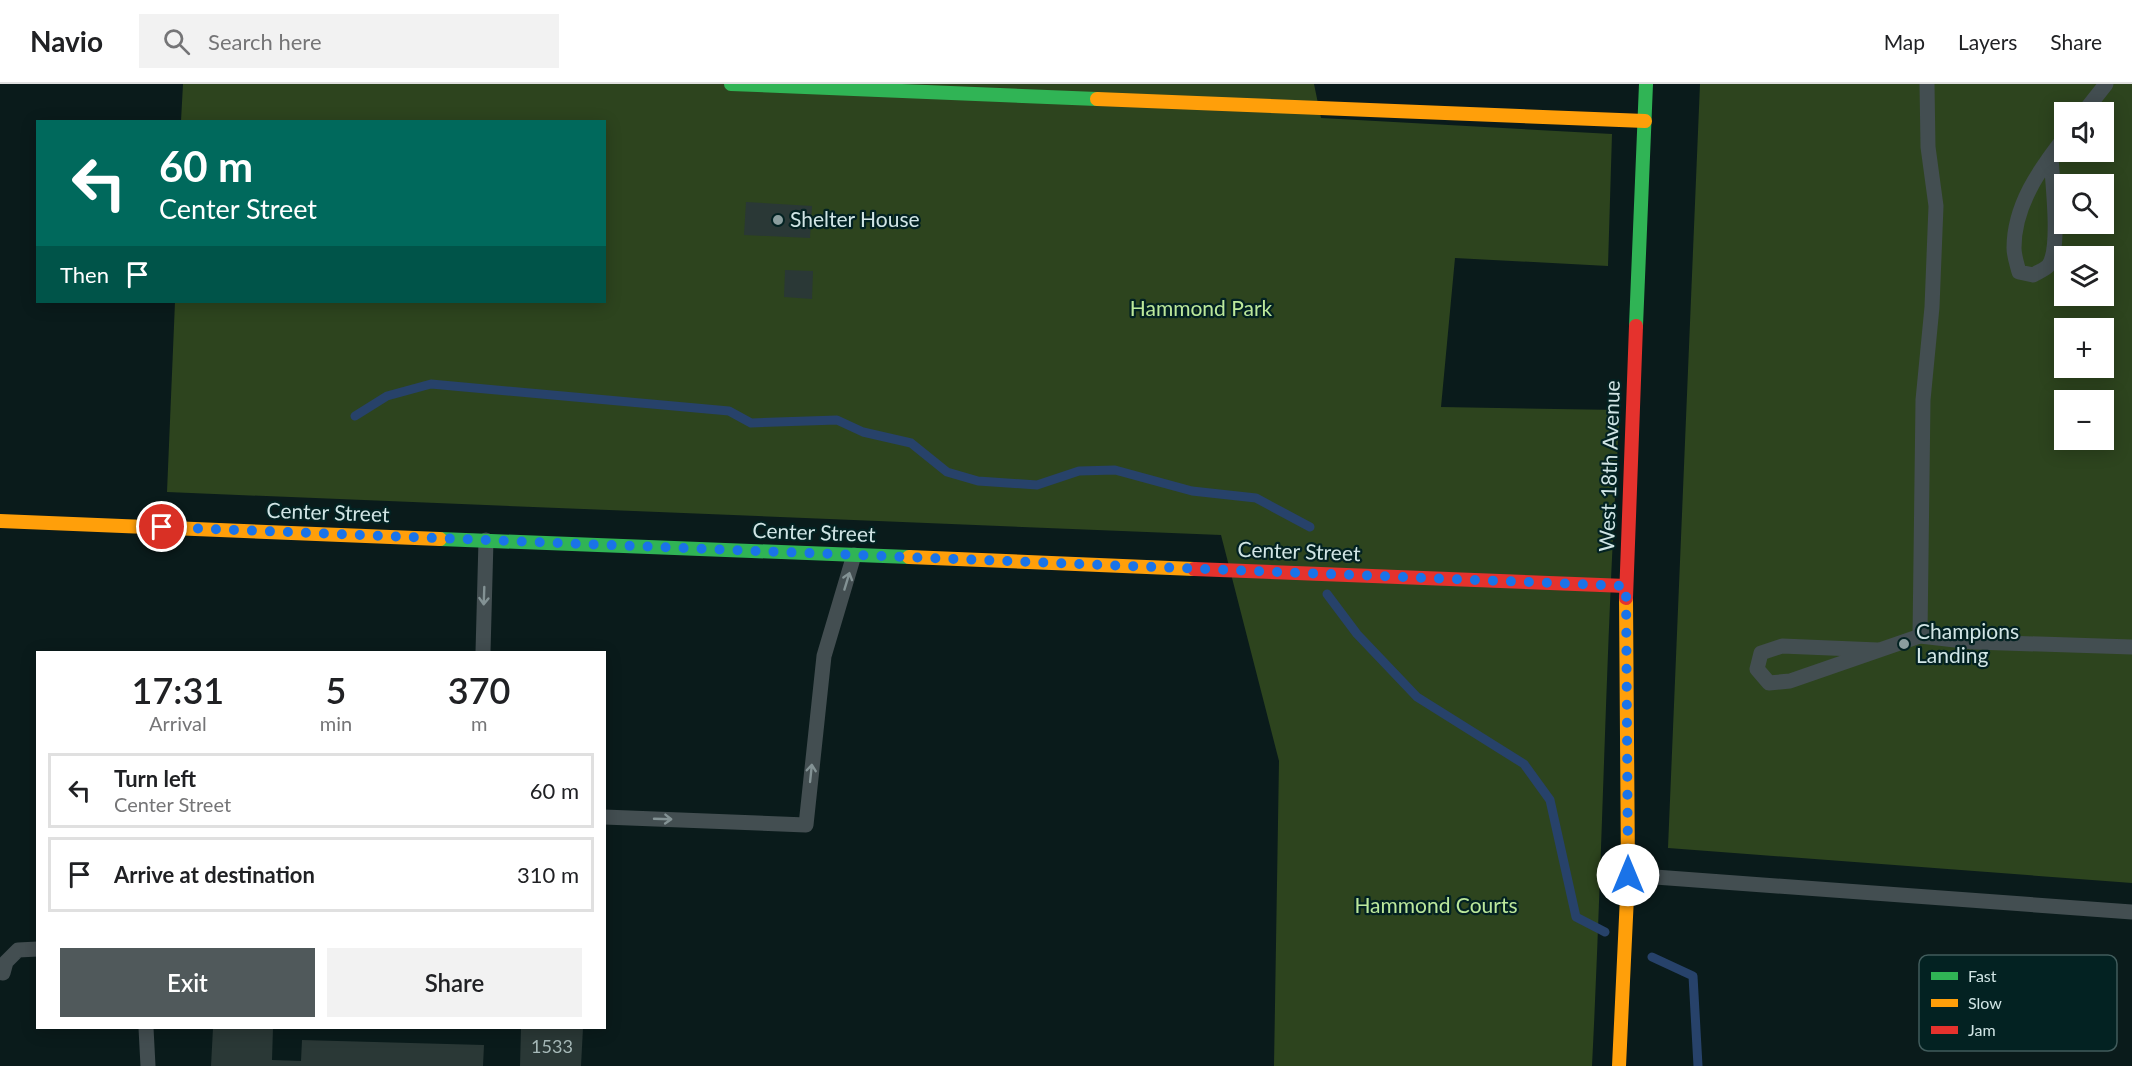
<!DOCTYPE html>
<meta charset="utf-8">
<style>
:root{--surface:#fff;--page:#f2f2f2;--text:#202124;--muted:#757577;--line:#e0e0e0;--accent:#50595b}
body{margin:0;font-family:Lato,sans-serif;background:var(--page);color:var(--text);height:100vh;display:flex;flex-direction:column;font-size:22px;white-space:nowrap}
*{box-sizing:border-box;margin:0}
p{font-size:20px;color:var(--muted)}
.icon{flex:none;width:33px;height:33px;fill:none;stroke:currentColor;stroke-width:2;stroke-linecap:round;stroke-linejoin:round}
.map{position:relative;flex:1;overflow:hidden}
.sheet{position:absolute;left:36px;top:567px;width:570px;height:378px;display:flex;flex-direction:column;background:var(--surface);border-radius:0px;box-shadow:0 3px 15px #0003}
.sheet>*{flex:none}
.banner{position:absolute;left:36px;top:36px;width:570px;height:183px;border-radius:0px;box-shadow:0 3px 15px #0003;background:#00695c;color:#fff;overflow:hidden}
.buttons{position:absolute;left:2054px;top:18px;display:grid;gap:12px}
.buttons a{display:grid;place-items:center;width:60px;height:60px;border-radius:0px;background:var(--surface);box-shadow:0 3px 15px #0003;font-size:30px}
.pin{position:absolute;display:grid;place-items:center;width:51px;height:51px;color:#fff;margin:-26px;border:3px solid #fff;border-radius:50%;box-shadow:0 2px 6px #0007}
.me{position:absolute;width:66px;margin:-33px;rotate:0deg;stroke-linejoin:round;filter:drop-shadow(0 0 4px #0008)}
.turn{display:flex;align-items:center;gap:21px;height:126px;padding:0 24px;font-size:27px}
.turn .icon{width:78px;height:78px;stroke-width:2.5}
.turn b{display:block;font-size:42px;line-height:51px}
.then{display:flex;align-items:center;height:57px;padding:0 24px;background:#0003;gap:12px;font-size:22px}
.eta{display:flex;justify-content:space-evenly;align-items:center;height:102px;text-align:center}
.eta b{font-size:36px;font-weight:600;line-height:42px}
.cta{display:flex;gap:12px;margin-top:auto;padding:12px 24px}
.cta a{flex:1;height:69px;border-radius:0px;background:var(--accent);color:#fff;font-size:24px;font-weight:600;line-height:69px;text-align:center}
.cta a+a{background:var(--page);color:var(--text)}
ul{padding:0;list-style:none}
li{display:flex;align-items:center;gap:18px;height:75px;margin:0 12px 9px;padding:0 12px;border:3px solid var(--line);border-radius:0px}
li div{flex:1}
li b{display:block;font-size:22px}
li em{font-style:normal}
header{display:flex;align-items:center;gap:36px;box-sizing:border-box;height:84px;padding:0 30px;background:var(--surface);border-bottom:2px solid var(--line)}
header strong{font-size:28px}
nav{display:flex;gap:33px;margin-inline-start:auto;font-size:21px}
.search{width:420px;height:54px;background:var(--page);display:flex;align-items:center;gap:15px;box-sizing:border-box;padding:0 21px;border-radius:0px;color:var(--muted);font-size:22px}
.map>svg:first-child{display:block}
</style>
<header>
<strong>Navio</strong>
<div class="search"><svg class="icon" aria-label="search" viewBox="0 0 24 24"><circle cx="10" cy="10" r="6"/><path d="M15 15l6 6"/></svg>Search here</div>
<nav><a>Map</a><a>Layers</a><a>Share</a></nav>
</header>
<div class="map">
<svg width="2132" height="982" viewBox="0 0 2132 982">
<rect width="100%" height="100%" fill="#0a1b1b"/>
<g fill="#2d441e" fill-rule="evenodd">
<path d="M183 0H1314L1321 34 1612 50 1608 182 1455 174 1441 323 1620 326C1606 544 1603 763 1592 982H1274L1279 677 1221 451 167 408 175 218H604V38L181 37Z"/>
<path d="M1700 0H2132V799L1668 764ZM2064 28H2103V68H2064ZM2064 100H2103V140H2064ZM2064 172H2103V212H2064ZM2064 244H2103V284H2064ZM2064 316H2103V356H2064Z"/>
</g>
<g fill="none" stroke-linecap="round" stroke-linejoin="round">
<g stroke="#27426a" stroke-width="9">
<polyline points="355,332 387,312 431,300 729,327 751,339 837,336 863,348 911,359 947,388 978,397 1037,401 1079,387 1115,386 1192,407 1256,414 1310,443"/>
<polyline points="1327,510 1357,550 1417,613 1524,680 1550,716 1576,833 1605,848"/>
<polyline points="1652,873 1693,892 1698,982"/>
</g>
</g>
<g fill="#2a3836">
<polygon points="746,118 812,122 810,154 744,151"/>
<polygon points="785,186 813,187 812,215 784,213"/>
<polygon points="213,944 273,944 272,976 301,977 302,956 484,961 483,982 211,982"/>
<polygon points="521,944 583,944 581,982 520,982"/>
</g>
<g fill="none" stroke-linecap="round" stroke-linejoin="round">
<g stroke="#434e51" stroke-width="15">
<polyline points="2084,28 2106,0"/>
<path d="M2051 72C2052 96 2061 162 2049 181 2046 185 2038 188 2033 191L2019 188C2017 180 2014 172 2014 164 2014 122 2039 86 2064 54"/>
<polyline points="1920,552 1923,316 1932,223 1936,122 1928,63 1927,0"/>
<polyline points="1878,566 1782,562 1761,569 1757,585 1769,599 1790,597 1920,552 1973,558 2132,563"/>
<polyline points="483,568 486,456"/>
<polyline points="604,733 806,741 824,572 854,471"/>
<polyline points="1628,791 2132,828"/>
<polyline points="3,889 6,878 18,866 38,865"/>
<polyline points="146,944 148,982"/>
</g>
<g stroke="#30b455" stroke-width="14">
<polyline points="731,0 1097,15"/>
<polyline points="1636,242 1646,0"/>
<polyline points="440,455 909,473"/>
</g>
<g stroke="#ff9f0a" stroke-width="14">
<polyline points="1097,15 1645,37"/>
<polyline points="0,437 440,455"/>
<polyline points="909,473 1194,485"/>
<polyline points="1619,982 1628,791 1626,514"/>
</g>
<g stroke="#e5322d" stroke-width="14">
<polyline points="1194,485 1626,502"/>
<polyline points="1626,514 1636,242"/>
</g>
</g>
<defs><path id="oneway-shaft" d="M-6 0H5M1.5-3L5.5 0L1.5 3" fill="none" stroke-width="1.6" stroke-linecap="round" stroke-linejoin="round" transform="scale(1.5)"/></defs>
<g stroke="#839294">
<use href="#oneway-shaft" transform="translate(847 497) rotate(-73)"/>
<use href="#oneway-shaft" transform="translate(484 512) rotate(92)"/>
<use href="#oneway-shaft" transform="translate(811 689) rotate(-84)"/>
<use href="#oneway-shaft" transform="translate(663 735) rotate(2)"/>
</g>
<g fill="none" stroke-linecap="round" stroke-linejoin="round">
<polyline stroke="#1a73e8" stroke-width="10" stroke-dasharray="0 18" points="162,443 1626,502 1628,791"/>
</g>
<g fill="#8b9e9e" stroke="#032222" stroke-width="2">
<circle cx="778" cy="136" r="6"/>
<circle cx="1904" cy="560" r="6"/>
</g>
<g text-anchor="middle" stroke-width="4.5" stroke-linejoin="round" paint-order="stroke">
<g font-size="18" fill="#a7bab9">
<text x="552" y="969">1533</text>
</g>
<g font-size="21" fill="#d1e5e5" stroke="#032222" text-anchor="start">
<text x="790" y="143">Shelter House</text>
<text x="1916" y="555">Champions<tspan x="1916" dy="24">Landing</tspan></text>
</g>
<g font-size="21" fill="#bce89b" stroke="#032222">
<text x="1201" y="232">Hammond Park</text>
<text x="1436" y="829">Hammond Courts</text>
</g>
<g font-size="21" fill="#d1e5e5" stroke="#032222">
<text transform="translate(1610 382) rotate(-88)" y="7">West 18th Avenue</text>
<text transform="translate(328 429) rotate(2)" y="7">Center Street</text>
<text transform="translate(814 449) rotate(2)" y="7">Center Street</text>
<text transform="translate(1299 468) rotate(2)" y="7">Center Street</text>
</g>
</g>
<rect x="1919" y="871" width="198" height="96" rx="9" fill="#032222" stroke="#415c5c" stroke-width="1.5"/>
<rect x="1931" y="888" width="27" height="8" fill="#30b455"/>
<rect x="1931" y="915" width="27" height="8" fill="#ff9f0a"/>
<rect x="1931" y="942" width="27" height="8" fill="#e5322d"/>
<g font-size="16" fill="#d1e5e5">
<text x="1968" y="898">Fast</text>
<text x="1968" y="925">Slow</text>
<text x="1968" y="952">Jam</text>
</g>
</svg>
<div class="buttons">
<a><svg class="icon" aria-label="sound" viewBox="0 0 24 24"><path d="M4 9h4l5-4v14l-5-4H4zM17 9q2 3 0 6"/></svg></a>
<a><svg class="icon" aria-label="search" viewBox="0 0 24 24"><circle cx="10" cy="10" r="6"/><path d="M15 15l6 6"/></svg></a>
<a><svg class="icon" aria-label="layers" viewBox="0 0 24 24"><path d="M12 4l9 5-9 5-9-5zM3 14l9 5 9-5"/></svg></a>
<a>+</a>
<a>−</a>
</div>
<div class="pin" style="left:162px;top:443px;background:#d93025"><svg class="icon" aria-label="arrive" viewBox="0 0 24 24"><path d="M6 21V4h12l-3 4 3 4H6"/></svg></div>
<svg class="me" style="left:1628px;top:791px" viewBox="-20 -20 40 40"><circle r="19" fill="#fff"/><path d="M0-13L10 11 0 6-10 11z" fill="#1a73e8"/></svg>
<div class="banner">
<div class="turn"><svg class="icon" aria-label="left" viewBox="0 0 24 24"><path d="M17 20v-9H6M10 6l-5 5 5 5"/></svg><div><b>60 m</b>Center Street</div></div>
<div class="then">Then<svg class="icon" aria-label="arrive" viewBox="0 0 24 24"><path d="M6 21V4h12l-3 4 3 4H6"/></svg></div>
</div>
<section class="sheet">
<div class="eta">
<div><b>17:31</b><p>Arrival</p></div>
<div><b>5</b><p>min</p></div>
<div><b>370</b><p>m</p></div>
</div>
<ul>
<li><svg class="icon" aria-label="left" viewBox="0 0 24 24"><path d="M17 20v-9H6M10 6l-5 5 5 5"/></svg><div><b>Turn left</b><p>Center Street</p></div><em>60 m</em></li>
<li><svg class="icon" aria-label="arrive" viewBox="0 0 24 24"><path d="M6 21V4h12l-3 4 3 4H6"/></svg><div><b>Arrive at destination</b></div><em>310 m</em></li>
</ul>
<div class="cta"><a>Exit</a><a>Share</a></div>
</section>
</div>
